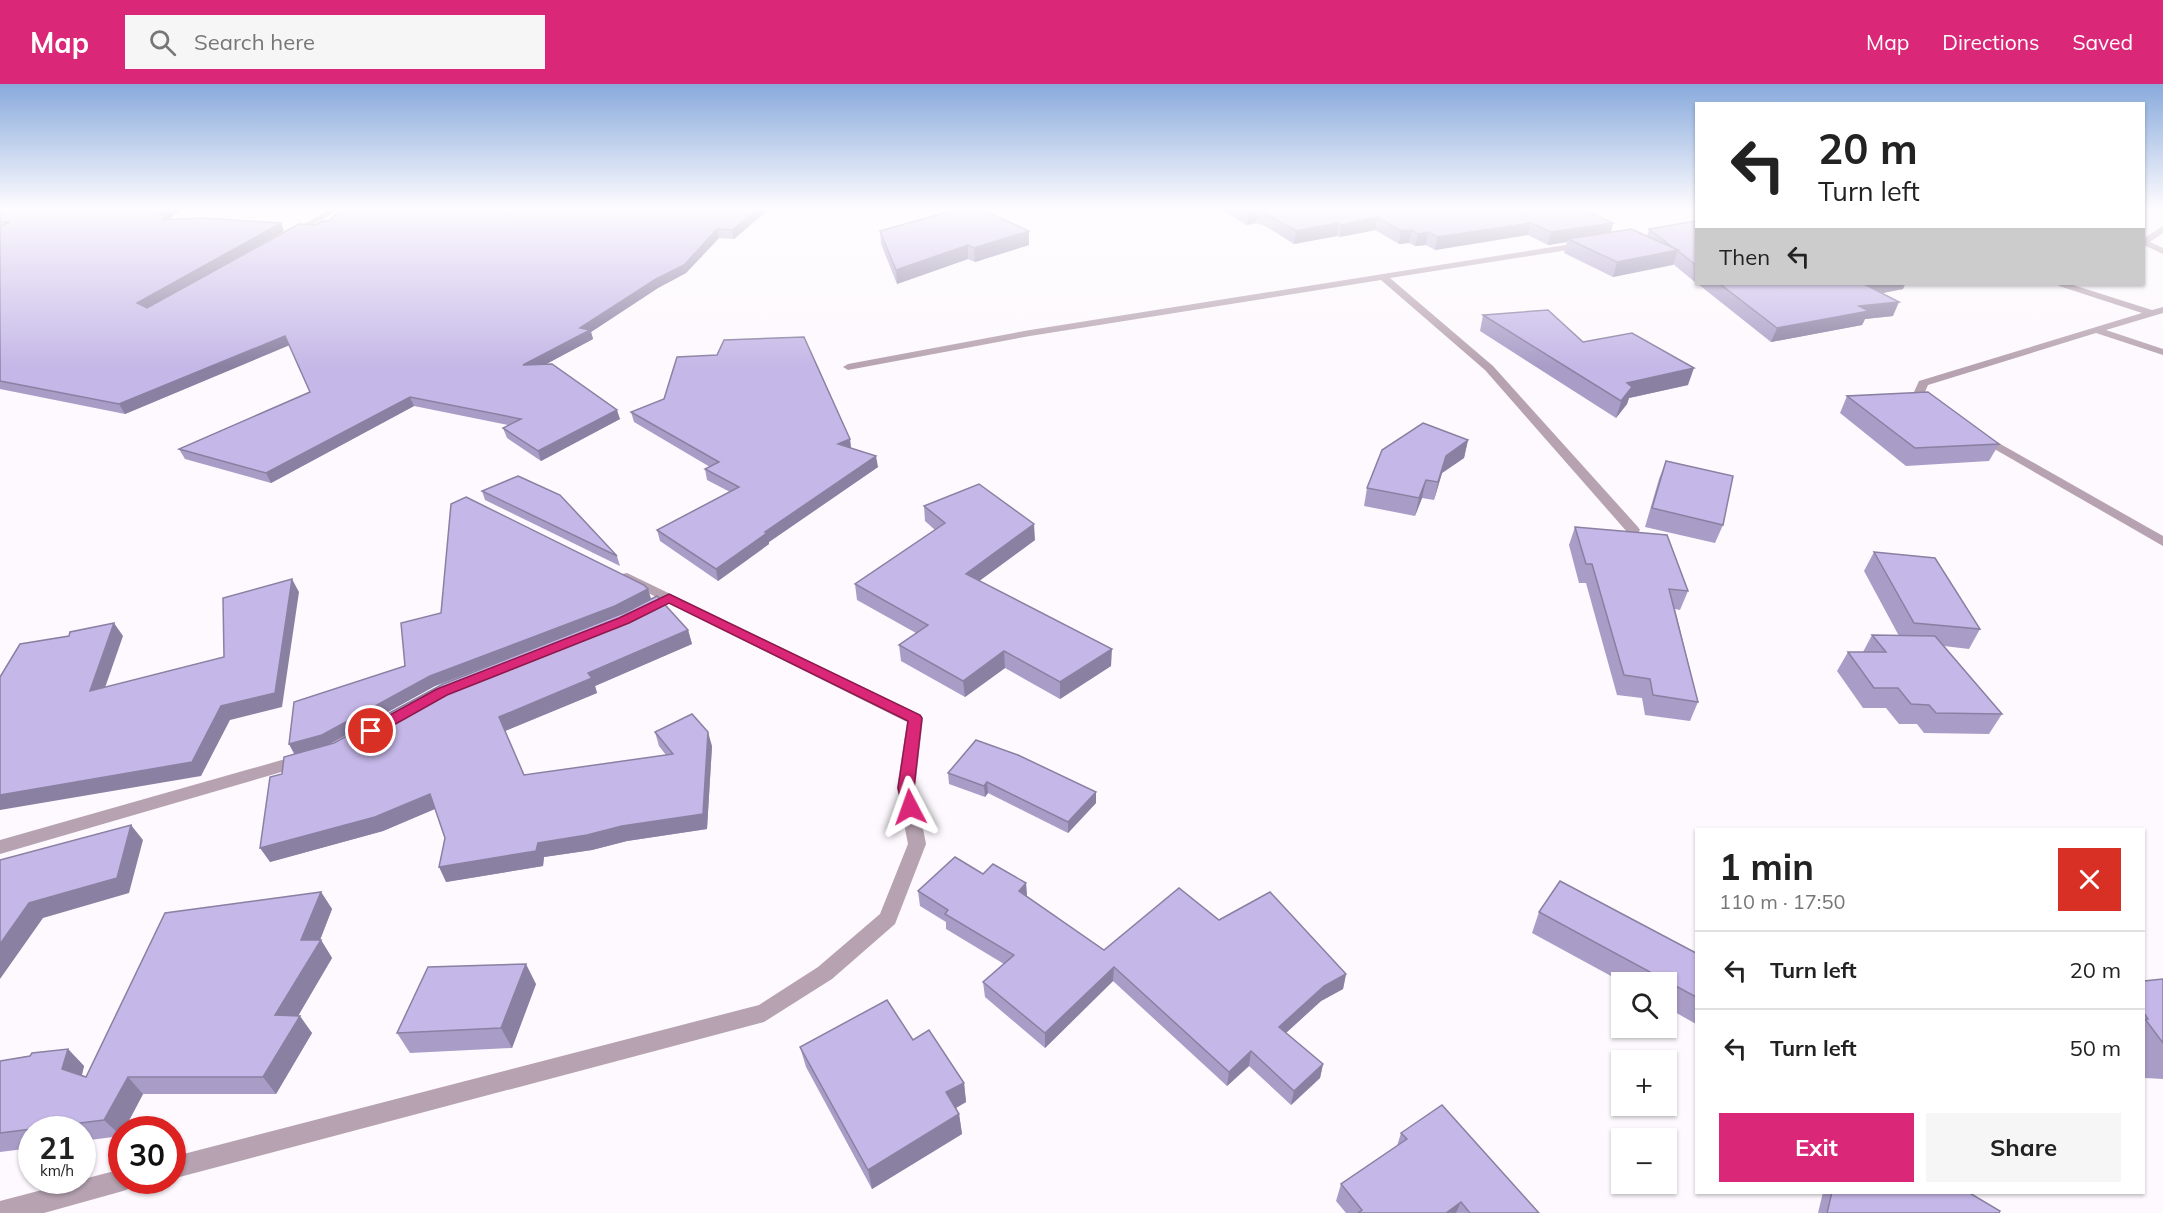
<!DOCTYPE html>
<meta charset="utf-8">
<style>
:root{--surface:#fff;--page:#f6f6f6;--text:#222;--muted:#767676;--line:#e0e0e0;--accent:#db2777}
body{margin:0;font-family:Mulish,sans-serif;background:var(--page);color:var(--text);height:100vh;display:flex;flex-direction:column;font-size:22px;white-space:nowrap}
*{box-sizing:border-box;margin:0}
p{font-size:20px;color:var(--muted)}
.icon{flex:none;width:33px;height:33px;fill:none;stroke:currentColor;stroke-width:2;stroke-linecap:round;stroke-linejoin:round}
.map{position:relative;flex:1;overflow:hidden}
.details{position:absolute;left:1695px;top:744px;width:450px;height:366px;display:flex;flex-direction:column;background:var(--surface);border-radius:0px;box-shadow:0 2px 4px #0004}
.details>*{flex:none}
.top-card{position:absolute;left:1695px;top:18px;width:450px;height:183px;border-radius:0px;box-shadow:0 2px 4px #0004;background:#fff;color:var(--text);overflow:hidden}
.tools{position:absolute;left:1611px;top:888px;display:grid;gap:12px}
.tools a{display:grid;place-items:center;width:66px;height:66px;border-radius:0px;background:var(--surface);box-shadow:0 2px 4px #0004;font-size:30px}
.speed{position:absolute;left:18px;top:1032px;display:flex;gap:12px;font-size:30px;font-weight:700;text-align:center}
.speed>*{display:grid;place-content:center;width:78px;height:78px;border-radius:50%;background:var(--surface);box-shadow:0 2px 4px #0004;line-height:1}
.speed small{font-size:15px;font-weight:400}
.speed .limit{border:9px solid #d22;background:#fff;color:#111}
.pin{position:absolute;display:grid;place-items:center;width:51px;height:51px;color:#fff;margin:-26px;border:3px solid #fff;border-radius:50%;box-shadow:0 2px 6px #0007}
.me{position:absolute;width:66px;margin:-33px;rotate:356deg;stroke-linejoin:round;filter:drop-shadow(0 0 4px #0008)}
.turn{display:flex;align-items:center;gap:21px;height:126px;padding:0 24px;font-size:27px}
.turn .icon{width:78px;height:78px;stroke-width:2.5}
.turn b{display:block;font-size:42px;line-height:51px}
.then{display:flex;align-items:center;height:57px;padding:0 24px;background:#0003;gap:12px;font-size:22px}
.round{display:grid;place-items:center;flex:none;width:63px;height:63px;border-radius:0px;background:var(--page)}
.summary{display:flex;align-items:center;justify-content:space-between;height:102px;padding:0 24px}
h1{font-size:36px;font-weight:700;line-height:45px}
.cta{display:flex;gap:12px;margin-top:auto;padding:12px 24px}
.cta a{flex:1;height:69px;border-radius:0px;background:var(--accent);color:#fff;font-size:24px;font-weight:700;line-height:69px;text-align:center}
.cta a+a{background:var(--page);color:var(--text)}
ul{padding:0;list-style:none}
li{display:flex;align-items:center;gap:18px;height:78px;padding:0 24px;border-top:2px solid var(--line)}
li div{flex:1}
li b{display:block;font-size:22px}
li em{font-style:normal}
header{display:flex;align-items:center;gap:36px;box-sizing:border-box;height:84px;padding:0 30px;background:var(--accent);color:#fff}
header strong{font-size:28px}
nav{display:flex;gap:33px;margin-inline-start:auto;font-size:21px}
.search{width:420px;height:54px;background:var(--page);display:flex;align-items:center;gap:15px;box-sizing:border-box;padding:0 21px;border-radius:0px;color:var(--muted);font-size:22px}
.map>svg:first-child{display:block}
</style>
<header>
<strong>Map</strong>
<div class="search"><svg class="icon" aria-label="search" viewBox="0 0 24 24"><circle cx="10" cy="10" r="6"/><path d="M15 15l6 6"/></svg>Search here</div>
<nav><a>Map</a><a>Directions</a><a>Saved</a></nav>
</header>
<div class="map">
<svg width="2163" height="1129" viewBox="0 0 2163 1129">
<rect width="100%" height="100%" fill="#fdf9fe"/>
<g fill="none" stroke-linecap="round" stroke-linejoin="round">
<g fill="#b6a2b0" fill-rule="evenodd">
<polygon points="329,125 339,125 294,153 287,151"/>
<polygon points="2163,142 2163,149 2150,158 2163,164 2163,170 2144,161 2144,154"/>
<polygon points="1584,158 1587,159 1587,163 1390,194 1493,282 1638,443 1640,446 1638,449 1628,449 1485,286 1381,196 1030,252 848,286 843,283 848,280 1030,246"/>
<polygon points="2058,200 2070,200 2152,226 2163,223 2163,229 2106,246 2163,265 2163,271 2096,249 1928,301 1925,308 1939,324 1937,326 1929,326 1914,308 1919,297 2142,229 2059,202"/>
<polygon points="1981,349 2163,452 2163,462 1977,355 1975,353"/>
<polygon points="627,489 921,631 923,635 915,704 926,760 895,840 832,895 764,938 172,1095 172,1073 759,921 818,883 880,830 908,760 897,704 907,638 622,496 620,493 622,490"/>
<polygon points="303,670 309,672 311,676 309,680 0,770 0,756"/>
<polygon points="122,1085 122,1096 134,1096 131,1104 123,1107 44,1129 0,1129 0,1117"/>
</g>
</g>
<g fill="#a99dc7" fill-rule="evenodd">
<polygon points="0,125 101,125 101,126 102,126 103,125 182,125 168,136 284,147 221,183 316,141 328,137 343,125 769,125 734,155 719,154 686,189 658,204 591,248 593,255 546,280 620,335 541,377 507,354 503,344 508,341 414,322 271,399 185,375 179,365 310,308 289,261 125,330 0,305"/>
<polygon points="1220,125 1583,125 1613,139 1611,148 1647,152 1649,145 1696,137 1696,199 1673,180 1613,193 1564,169 1567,158 1548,161 1528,151 1435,166 1426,161 1415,162 1409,159 1399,160 1375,146 1340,153 1337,152 1294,160 1267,143 1256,139 1247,141"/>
<polygon points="880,147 1029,161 975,178 968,175 897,200 881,160"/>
<polygon points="1698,200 1905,200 1903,205 1882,209 1893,232 1865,235 1862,241 1771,258"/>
<polygon points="1483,231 1583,258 1688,301 1629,314 1627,320 1616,334 1480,247"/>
<polygon points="1847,312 1999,360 1989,377 1906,382 1840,329"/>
<polygon points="631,328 850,355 851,364 878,383 769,458 769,460 718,497 660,457 657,446 730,408 707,396 705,385 710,383 634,338"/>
<polygon points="1468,356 1464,374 1442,389 1434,416 1422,414 1415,432 1364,422 1367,404"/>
<polygon points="1666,377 1723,441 1715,459 1645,443 1659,395"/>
<polygon points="482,407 617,472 620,482 485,416"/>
<polygon points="924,422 1035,456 979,497 1111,582 1060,615 1005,584 965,613 901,577 899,561 916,549 857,516 855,500 935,446 925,437"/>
<polygon points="1575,443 1688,507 1680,526 1675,525 1698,618 1690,637 1645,631 1642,614 1617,611 1586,499 1579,499 1569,461"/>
<polygon points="1874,468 1980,545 1969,565 1944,562 2002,630 1989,650 1924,649 1917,640 1899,640 1886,624 1863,624 1837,587 1848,568 1863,568 1872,551 1899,552 1864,487"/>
<path d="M648 505 651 515 688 546 692 560 595 602 597 609 505 647 524 691 666 671 659 662 655 648 712 662 707 745 627 757 592 766 544 773 543 782 446 798 445 754 435 725 383 747 270 778 282 690 294 670 289 660ZM537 563 334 659 330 660 435 602Z"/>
<polygon points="948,689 1096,719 1068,749 988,709 985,713 949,700"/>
<polygon points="983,790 1026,799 1027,812 1104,866 1219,836 1346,890 1343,905 1321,917 1286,949 1323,980 1320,994 1291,1021 1249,982 1227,1002 1113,897 1045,964 985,913 983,898 1004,880 946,845 946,838 920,822 918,807"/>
<polygon points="321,808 332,825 320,856 321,856 332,874 298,932 312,949 276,1010 143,1010 124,1046 122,1046 121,1052 82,1057 82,1046 32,1046 32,1064 0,1068 0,977 68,965 84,982 82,991 86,993"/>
<polygon points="1539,828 1696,869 1696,940 1666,923 1666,898 1622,898 1532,849"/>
<polygon points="2163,895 2163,995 2145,994 2144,992 2144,897"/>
<polygon points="536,900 512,964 410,969 397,949"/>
<polygon points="800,963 964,999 966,1018 956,1024 959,1030 962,1050 872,1105 806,983"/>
<polygon points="1401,1049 1539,1129 1346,1129 1336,1117 1341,1100 1397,1062"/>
<polygon points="1823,1108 1968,1108 1999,1129 1818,1129"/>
</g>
<g fill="#8a80a2">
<polygon points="167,125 182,125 168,136 166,144 159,131"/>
<polygon points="758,125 769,125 734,155 732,146"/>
<polygon points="1257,127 1256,139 1247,141 1248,128"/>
<polygon points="1377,133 1375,146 1340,153 1341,141"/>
<polygon points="281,139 284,147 142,228 137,219"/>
<polygon points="1338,139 1337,152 1294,160 1296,147"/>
<polygon points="1531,139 1528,151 1435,166 1437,153"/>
<polygon points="1613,139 1610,151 1568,155 1567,158 1548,161 1551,148"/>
<polygon points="717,145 719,154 686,189 658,204 591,248 593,255 526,291 523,281"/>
<polygon points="1412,146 1409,159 1399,160 1401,147"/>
<polygon points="1029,147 1029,161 975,178 974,164"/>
<polygon points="1428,148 1426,161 1415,162 1418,150"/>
<polygon points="968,161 968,175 897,200 896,186"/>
<polygon points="1678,166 1673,181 1613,193 1617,178"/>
<polygon points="1864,200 1905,200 1903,205 1858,214"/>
<polygon points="1899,218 1893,232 1865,235 1862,241 1771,258 1777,244 1859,222"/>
<polygon points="285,252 290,261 125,330 119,320"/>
<polygon points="1694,284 1688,301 1629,314 1627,320 1616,334 1627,299"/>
<polygon points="410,313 414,322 271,399 266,389"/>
<polygon points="617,326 620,335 541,377 538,367"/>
<polygon points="850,355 851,365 838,360"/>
<polygon points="1468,356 1464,374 1442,389 1434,416 1438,398 1446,372"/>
<polygon points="876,372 878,383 769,458 769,460 718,497 716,485 765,448"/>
<polygon points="1426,396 1422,414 1415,432 1419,414"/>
<polygon points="1034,440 1035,456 967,506 966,490"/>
<polygon points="292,495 299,508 282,623 230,636 201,692 0,726 0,711 221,622"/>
<polygon points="648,505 651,515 618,532 435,602 328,661 295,670 289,660 430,592"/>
<polygon points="114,539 123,552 99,621 90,607"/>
<polygon points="688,546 692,560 595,602 597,609 505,647 499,633 588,589"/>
<polygon points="1112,565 1111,582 1060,615 1060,598"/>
<polygon points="1004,567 1005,584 965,613 963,597"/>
<polygon points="708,648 712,662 707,745 627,757 592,766 544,773 543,782 446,798 439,783 538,759"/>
<polygon points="987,698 988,709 985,713 984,702"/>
<polygon points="1096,708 1096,719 1068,749 1068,738"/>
<polygon points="430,710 437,724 383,747 270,778 260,764"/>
<polygon points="131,741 143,756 129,809 43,834 0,895 0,860 29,819"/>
<polygon points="1026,799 1027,814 1019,807"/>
<polygon points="321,808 332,825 318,861 321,856 332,874 288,949 275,931 301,856"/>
<polygon points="526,880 536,900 512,964 501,944"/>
<polygon points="1114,883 1113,897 1045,964 1045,949"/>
<polygon points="1346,890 1343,905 1321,917 1277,957 1279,943 1324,902"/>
<polygon points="300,932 312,949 276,1010 263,993"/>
<polygon points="68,965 84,982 79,1002 62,985"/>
<polygon points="1251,967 1249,982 1227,1002 1229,988"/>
<polygon points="1323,980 1320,994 1291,1021 1294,1007"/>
<polygon points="128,993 143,1010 124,1046 122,1046 121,1052 104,1036"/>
<polygon points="964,999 966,1018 949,1028 946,1008"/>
<polygon points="959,1030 962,1050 872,1105 868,1086"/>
<polygon points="1461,1118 1456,1129 1446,1129"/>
</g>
<g fill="#c5b7e7" stroke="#8a80a2" stroke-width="1.5">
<polygon points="0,125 98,125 102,126 103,125 167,125 159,131 166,132 162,136 203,134 281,139 137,219 147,224 299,140 316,141 323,137 328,137 343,125 758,125 732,146 717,145 684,181 656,195 580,244 590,246 523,281 552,280 617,326 538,367 503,344 521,335 410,313 266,389 179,365 310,308 285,252 119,320 0,297 0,142 10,138 0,138"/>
<polygon points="958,125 981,125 1029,147 974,164 968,161 896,186 880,147"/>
<polygon points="1243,125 1583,125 1613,139 1551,148 1531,139 1437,153 1428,148 1418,150 1412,146 1401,147 1377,133 1341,141 1338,139 1296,147 1268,131 1257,127 1248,128"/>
<polygon points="1696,137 1696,181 1649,145"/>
<polygon points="1631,145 1678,166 1617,178 1568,155"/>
<polygon points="1720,200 1866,200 1864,200 1899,218 1859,222 1869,227 1777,244"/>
<polygon points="1548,226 1583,258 1632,249 1694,284 1627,299 1632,303 1621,317 1483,231"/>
<polygon points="804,253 850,355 838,360 876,372 765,448 767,449 716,485 657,446 739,403 705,385 719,378 631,328 664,315 677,273 717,271 724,256"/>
<polygon points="1928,308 1999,360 1915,364 1847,312"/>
<polygon points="1423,339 1468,356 1446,372 1438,398 1426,396 1419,414 1367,404 1382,366"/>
<polygon points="1666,377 1733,392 1723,441 1652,424"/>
<polygon points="518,392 560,411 617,472 482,407"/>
<polygon points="979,400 1034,440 966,490 1112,565 1060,598 1004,567 963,597 899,561 928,541 855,500 945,439 924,422"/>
<polygon points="466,413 644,501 648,505 615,522 430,592 322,651 289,660 294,618 405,582 401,539 441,529 451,420"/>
<polygon points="1575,443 1667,451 1688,507 1669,505 1698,618 1653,611 1650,595 1624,591 1592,480 1586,480"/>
<polygon points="1874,468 1935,474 1980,545 1914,539"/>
<polygon points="292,495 275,609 221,622 192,678 0,711 0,593 20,560 69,552 70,548 114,539 90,607 224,573 223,514"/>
<polygon points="657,512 688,546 588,589 592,594 499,633 524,691 673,670 655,648 692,630 708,648 703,730 622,742 587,751 538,759 536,767 439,783 445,754 430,710 375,733 260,764 270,693 282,690 284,673 334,659 443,600 626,528"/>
<polygon points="1872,551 1935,552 2002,630 1936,629 1929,621 1911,620 1898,604 1874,604 1848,568 1886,568"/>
<polygon points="976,656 1018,671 1096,708 1068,738 987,698 984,702 948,689"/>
<polygon points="131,741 117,794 29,819 0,860 0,776"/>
<polygon points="955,773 983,790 993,780 1026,799 1019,807 1104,866 1179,804 1219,836 1270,808 1346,890 1324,902 1279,943 1323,980 1294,1007 1251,967 1229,988 1114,883 1045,949 983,898 1014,871 945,830 948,826 918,807"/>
<polygon points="1560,797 1696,869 1696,913 1539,828"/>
<polygon points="321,808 301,856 321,856 275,931 300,932 263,993 128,993 104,1036 0,1049 0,977 30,972 32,969 68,965 62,985 86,993 165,829"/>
<polygon points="526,880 501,944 397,949 428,883"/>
<polygon points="2163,895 2163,959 2145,935 2148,935 2144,929 2144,897"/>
<polygon points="887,916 913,956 929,946 964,999 946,1008 959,1030 868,1086 800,963"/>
<polygon points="1442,1021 1539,1129 1470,1129 1461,1118 1446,1129 1358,1129 1362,1126 1341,1100 1407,1055 1401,1049"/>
<polygon points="1832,1108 1968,1108 2000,1127 1999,1129 1827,1129"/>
</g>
<linearGradient id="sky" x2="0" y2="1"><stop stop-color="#88aadc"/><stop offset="0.44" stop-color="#fefcff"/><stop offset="1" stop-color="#fefcff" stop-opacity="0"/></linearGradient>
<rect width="2163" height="283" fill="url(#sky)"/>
<polygon fill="#db2777" stroke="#8e194d" stroke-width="1.5" points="669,510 920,631 922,634 914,704 918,723 915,727 904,727 898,704 908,637 669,519 629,539 447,611 376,651 371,652 364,647 366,644 437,605 619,534"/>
</svg>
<div class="tools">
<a><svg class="icon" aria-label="search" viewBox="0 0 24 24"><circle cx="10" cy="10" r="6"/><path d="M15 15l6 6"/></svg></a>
<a>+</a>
<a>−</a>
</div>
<div class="speed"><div>21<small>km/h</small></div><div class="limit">30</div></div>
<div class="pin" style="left:371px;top:647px;background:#d93025"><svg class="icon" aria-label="arrive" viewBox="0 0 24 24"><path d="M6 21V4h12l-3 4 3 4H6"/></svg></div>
<svg class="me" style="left:910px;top:723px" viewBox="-20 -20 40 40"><path d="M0-17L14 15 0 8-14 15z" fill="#db2777" stroke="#fff" stroke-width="4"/></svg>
<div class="top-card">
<div class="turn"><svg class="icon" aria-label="left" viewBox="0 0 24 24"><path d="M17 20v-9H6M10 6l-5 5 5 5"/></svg><div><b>20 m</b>Turn left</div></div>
<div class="then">Then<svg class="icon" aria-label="left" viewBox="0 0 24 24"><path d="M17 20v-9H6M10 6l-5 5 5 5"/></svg></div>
</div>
<section class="details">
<div class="summary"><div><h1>1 min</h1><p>110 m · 17:50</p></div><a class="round" style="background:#d93025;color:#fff"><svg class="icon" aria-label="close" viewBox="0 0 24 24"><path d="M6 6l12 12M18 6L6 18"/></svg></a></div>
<ul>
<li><svg class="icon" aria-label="left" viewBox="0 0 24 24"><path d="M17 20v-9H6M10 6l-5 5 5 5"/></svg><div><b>Turn left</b></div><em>20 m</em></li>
<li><svg class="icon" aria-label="left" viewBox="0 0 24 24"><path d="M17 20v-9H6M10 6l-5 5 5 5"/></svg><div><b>Turn left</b></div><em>50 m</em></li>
</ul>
<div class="cta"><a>Exit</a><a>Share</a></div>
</section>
</div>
